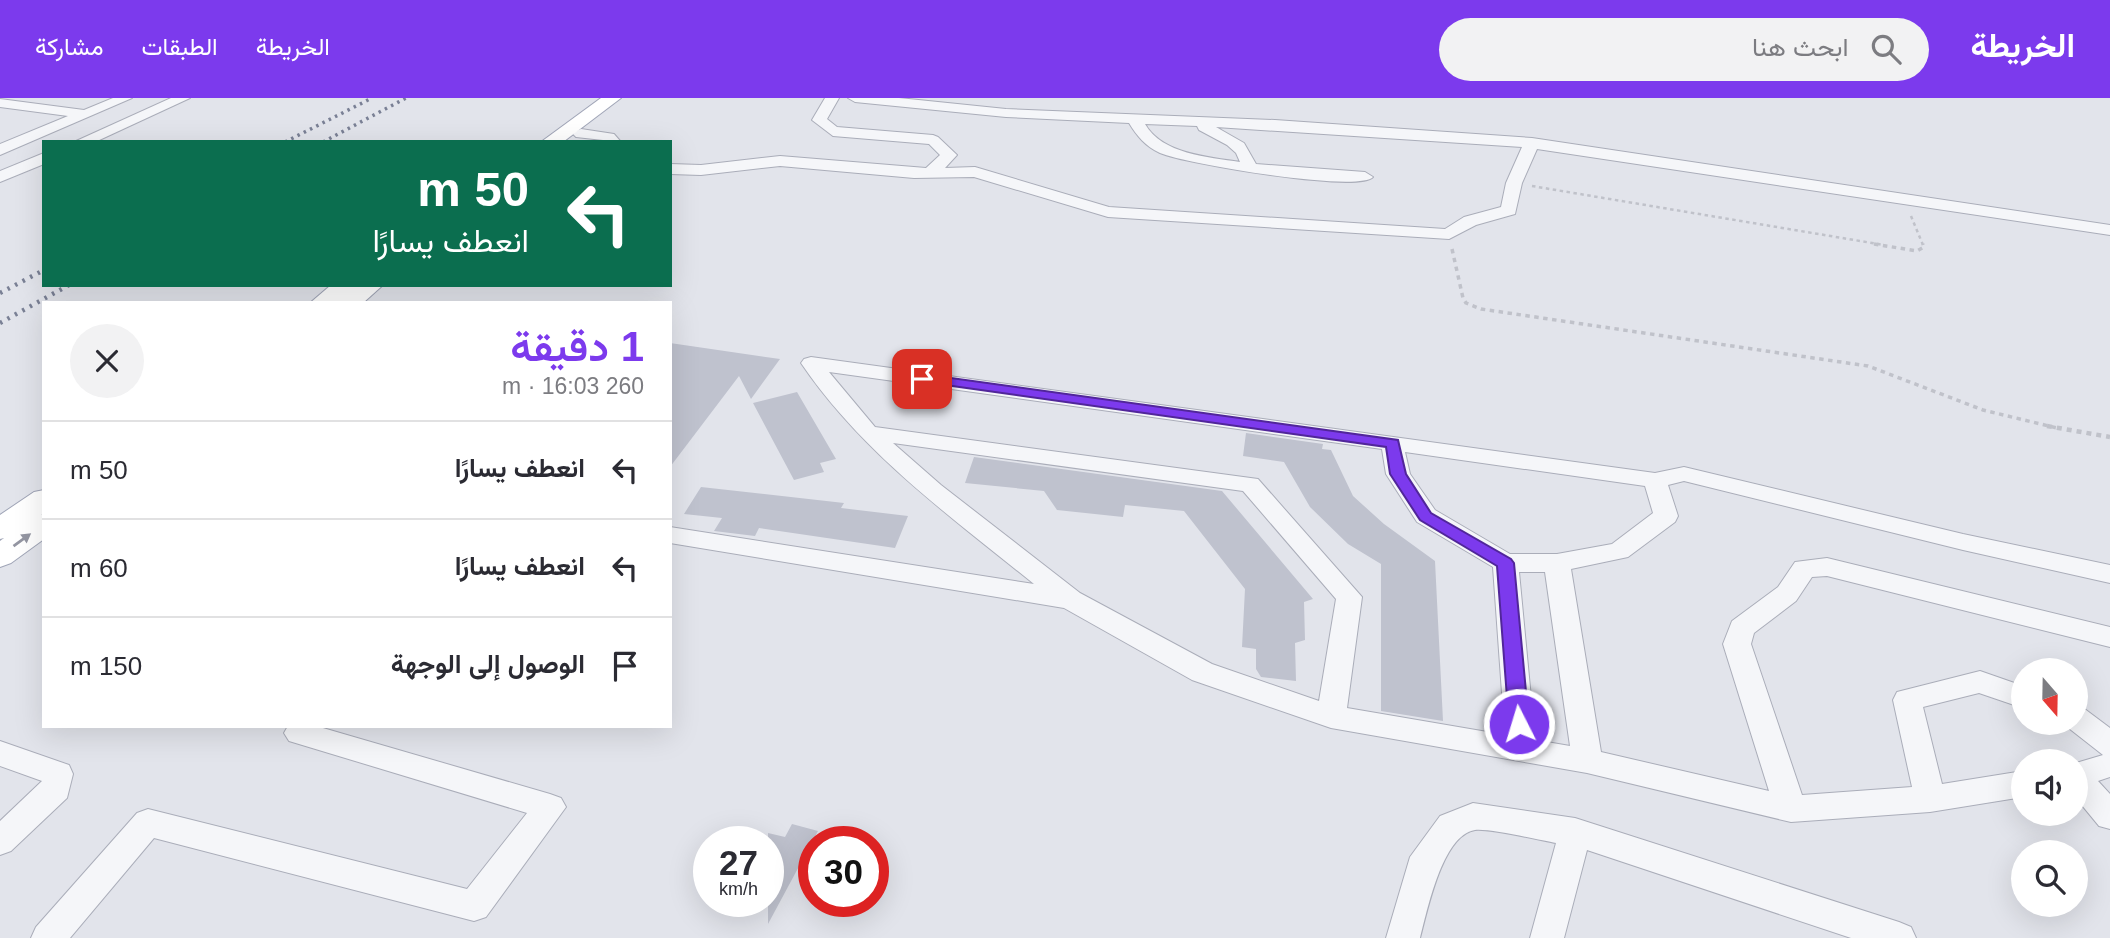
<!DOCTYPE html>
<html lang="ar">
<meta charset="utf-8">
<style>
:root{--surface:#fff;--page:#f2f2f3;--text:#2b2b33;--muted:#7c7c81;--line:#e1e1e2;--accent:#7c3aed}
body{margin:0;font-family:Helvetica,Vazirmatn,sans-serif;background:var(--page);color:var(--text);direction:rtl;height:100vh;display:flex;flex-direction:column;font-size:26px;white-space:nowrap}
*{box-sizing:border-box;margin:0}
p{font-size:23px;color:var(--muted)}
.icon{flex:none;width:38px;height:38px;fill:none;stroke:currentColor;stroke-width:2;stroke-linecap:round;stroke-linejoin:round}
.map{position:relative;flex:1;overflow:hidden;direction:ltr}
.sheet{position:absolute;left:42px;top:203px;width:630px;height:427px;display:flex;flex-direction:column;background:var(--surface);border-radius:0px;box-shadow:0 7px 28px #0002;direction:rtl}
.sheet>*{flex:none}
.hud{position:absolute;left:42px;top:42px;width:630px;height:147px;border-radius:0px;box-shadow:0 7px 28px #0002;direction:rtl;background:#0b6e4f;color:#fff;overflow:hidden}
.needle{width:46px;rotate:160deg}
.controls{position:absolute;left:2011px;top:560px;display:grid;gap:14px}
.controls a{display:grid;place-items:center;width:77px;height:77px;border-radius:50%;background:var(--surface);box-shadow:0 7px 28px #0002;font-size:35px}
.speed{position:absolute;left:693px;top:728px;display:flex;gap:14px;font-size:35px;font-weight:700;text-align:center}
.speed>*{display:grid;place-content:center;width:91px;height:91px;border-radius:50%;background:var(--surface);box-shadow:0 7px 28px #0002;line-height:1}
.speed small{font-size:18px;font-weight:400}
.speed .limit{border:10px solid #d22;background:#fff;color:#111}
.pin{position:absolute;display:grid;place-items:center;width:60px;height:60px;color:#fff;margin:-30px;border-radius:14px;box-shadow:0 4px 10px #0006}
.me{position:absolute;width:77px;margin:-38px;rotate:355deg;stroke-linejoin:round;filter:drop-shadow(0 0 5px #0008)}
.turn{display:flex;align-items:center;gap:24px;height:147px;padding:0 28px;font-size:32px}
.turn .icon{width:91px;height:91px;stroke-width:2.5}
.turn b{display:block;font-size:49px;line-height:60px}
.round{display:grid;place-items:center;flex:none;width:74px;height:74px;border-radius:37px;background:var(--page)}
.head{display:flex;align-items:center;justify-content:space-between;height:119px;padding:0 28px}
h1{font-size:42px;font-weight:600;line-height:52px;color:var(--accent)}
ul{padding:0;list-style:none}
li{display:flex;align-items:center;gap:21px;height:98px;padding:0 28px;border-top:2px solid var(--line)}
li div{flex:1}
li b{display:block;font-size:26px}
li em{font-style:normal}
header{display:flex;align-items:center;gap:42px;box-sizing:border-box;height:98px;padding:0 35px;background:var(--accent);color:#fff}
header strong{font-size:33px}
nav{display:flex;gap:38px;margin-inline-start:auto;font-size:24px}
.search{width:490px;height:63px;background:var(--page);display:flex;align-items:center;gap:18px;box-sizing:border-box;padding:0 24px;border-radius:38px;color:var(--muted);font-size:26px}
.map>svg:first-child{display:block}
</style>
<header>
<strong>الخريطة</strong>
<div class="search"><svg class="icon" aria-label="search" viewBox="0 0 24 24"><circle cx="10" cy="10" r="6"/><path d="M15 15l6 6"/></svg>ابحث هنا</div>
<nav><a>الخريطة</a><a>الطبقات</a><a>مشاركة</a></nav>
</header>
<div class="map">
<svg width="2110" height="840" viewBox="0 0 2110 840">
<rect width="100%" height="100%" fill="#e2e4eb"/>
<g fill="#bfc2ce">
<polygon points="670,245 780,261 751,301 739,278 670,369"/>
<polygon points="797,294 836,361 820,365 824,374 794,382 753,305"/>
<polygon points="1246,335 1323,346 1322,351 1331,352 1353,398 1384,426 1435,463 1443,623 1381,613 1381,466 1348,446 1310,409 1284,364 1243,358"/>
<polygon points="974,359 1222,393 1313,501 1304,504 1305,542 1295,545 1296,583 1261,579 1256,571 1256,551 1242,549 1245,491 1184,413 1125,407 1123,419 1057,412 1044,393 965,385"/>
<polygon points="701,389 844,405 841,410 908,418 895,450 759,430 755,438 714,433 722,420 684,416"/>
<polygon points="792,726 818,733 768,826 768,735 785,739"/>
</g>
<g fill="none" stroke-linecap="round" stroke-linejoin="round">
<g stroke="#aaadb9" stroke-width="2">
<g id="minor">
<polygon points="113,0 132,0 0,57 0,46 68,18 0,9 0,1 84,12"/>
<polygon points="171,0 190,0 95,44 74,44"/>
<path d="M825 0H839L827 21 837 29 933 37 938 39 957 57 945 70 975 69 1109 109 1445 131 1464 119 1501 109 1506 85 1522 49 1216 29 1244 45 1256 66 1365 74 1373 79C1358 95 1186 66 1160 55 1145 48 1137 38 1129 25L1006 19 855 4 848 0H899L1006 11 1275 22 1532 40 2110 127V137L1537 51 1522 85 1515 116 1476 127 1449 141 1108 119 974 79 914 80 780 68 701 77 670 76V66L701 67 780 58 926 70 940 57 929 46 833 38 812 22ZM1145 26 1197 28 1199 32 1227 47 1236 55 1240 64C1208 59 1162 56 1145 26Z"/>
<polygon points="581,31 614,36 621,44 576,39 573,36 576,33"/>
<polygon points="44,55 44,66 0,84 0,73"/>
<path d="M811 259 1655 375 1684 369 1963 436 2110 467V485L1963 452 1684 383 1668 387 1678 418 1675 424 1628 459 1571 471 1601 654 1769 693 1723 546 1732 523 1778 489 1795 464 1827 460 2110 529V549L1827 478 1812 479 1796 503 1754 535 1751 546 1802 697 1912 689 1893 602 1897 594 1980 573 2023 588V610L1979 595 1923 609 1942 686 2023 673V699L1930 714 1791 724 1587 675 1331 630 1192 582 1064 510 670 445V429L1034 486C951 419 862 355 801 265L804 261ZM829 274 1382 351 1386 376 1417 424 1493 469 1505 637 1347 610 1362 499 1258 381 875 329ZM893 345 1243 393 1336 501 1319 603 1212 566 1080 495 941 387ZM1405 354 1645 388 1653 415 1612 446 1557 456H1510L1435 412 1410 376ZM1519 474H1545L1570 648 1535 642Z"/>
<polygon points="2076,608 2086,612 2110,630 2110,679 2098,683 2110,696 2110,731 2099,728 2076,700 2076,665 2103,657 2066,628 2064,625 2076,625"/>
<polygon points="288,628 316,628 550,696 561,700 566,709 486,819 474,823 154,740 70,840 31,840 36,829 137,715 148,711 467,791 527,715 289,643 284,635"/>
<polygon points="0,643 69,667 73,676 67,700 11,753 0,757 0,723 42,683 0,668"/>
<path d="M1473 705 1575 720 1899 824 1911 829 1916 840H1851L1587 752 1564 840H1530L1556 745C1540 742 1488 730 1475 732 1442 737 1427 814 1420 840H1386L1410 759 1440 718Z"/>
</g>
</g>
<g stroke="#a0a5b7" stroke-width="2">
<g id="major">
<polygon points="601,0 621,0 563,44 541,44"/>
<polygon points="331,187 383,187 363,205 310,205"/>
<polygon points="44,392 44,415 41,417 44,416 44,441 11,465 0,469 0,443 4,440 0,441 0,417 34,394"/>
</g>
</g>
<g stroke="#c0c2ca" stroke-width="2.5" stroke-dasharray="3.5 3.5" stroke-linecap="butt">
<polyline points="1532,88 1884,147"/>
<polyline points="1911,118 1923,147"/>
</g>
<g stroke="#c0c2ca" stroke-width="3.5" stroke-dasharray="4.5 4.5" stroke-linecap="butt">
<polyline points="1874,146 1917,153 1924,149 1923,146"/>
<polyline points="1452,151 1463,200 1466,205 1481,211 1868,268 1983,312 2057,330"/>
</g>
<polyline stroke="#c0c2ca" stroke-width="4.5" stroke-dasharray="5 5" stroke-linecap="butt" points="2047,328 2110,339"/>
<use href="#minor" fill="#f5f6f9" fill-rule="evenodd"/>
<use href="#major" fill="#fff" fill-rule="evenodd"/>
<g stroke="#7a8095" stroke-width="3.5" stroke-dasharray="2.5 4.5" stroke-linecap="butt">
<polyline points="285,44 372,0"/>
<polyline points="323,44 406,0"/>
</g>
<g stroke="#7a8095" stroke-width="4.5" stroke-dasharray="2.5 6" stroke-linecap="butt">
<polyline points="0,195 44,172"/>
<polyline points="0,225 69,187"/>
</g>
</g>
<defs><path id="oneway-solid" d="M-6-.8H1V-3.2L6.5 0L1 3.2V.8H-6Z" transform="scale(1.75)"/></defs>
<use fill="#9496a2" href="#oneway-solid" transform="translate(22 442) rotate(-36)"/>
<polygon fill="#7c3aed" stroke="#51269a" stroke-width="2" points="922,276 1398,342 1406,376 1431,415 1511,461 1514,465 1529,626 1526,631 1519,633 1512,631 1509,626 1497,468 1420,422 1390,376 1386,349 917,283 915,281"/>
</svg>
<div class="controls">
<a><svg class="needle" viewBox="-14 -14 28 28"><path d="M0-13l5 13h-10z" fill="#e53935"/><path d="M0 13l5-13h-10z" fill="#7c7c81"/></svg></a>
<a><svg class="icon" aria-label="sound" viewBox="0 0 24 24"><path d="M4 9h4l5-4v14l-5-4H4zM17 9q2 3 0 6"/></svg></a>
<a><svg class="icon" aria-label="search" viewBox="0 0 24 24"><circle cx="10" cy="10" r="6"/><path d="M15 15l6 6"/></svg></a>
</div>
<div class="speed"><div>27<small>km/h</small></div><div class="limit">30</div></div>
<div class="pin" style="left:922px;top:281px;background:#d93025"><svg class="icon" aria-label="arrive" viewBox="0 0 24 24"><path d="M6 21V4h12l-3 4 3 4H6"/></svg></div>
<svg class="me" style="left:1519px;top:626px" viewBox="-20 -20 40 40"><circle r="17" fill="#7c3aed" stroke="#fff" stroke-width="3"/><path d="M0-11L8 9 0 5-8 9z" fill="#fff"/></svg>
<div class="hud">
<div class="turn"><svg class="icon" aria-label="left" viewBox="0 0 24 24"><path d="M17 20v-9H6M10 6l-5 5 5 5"/></svg><div><b>50 m</b>انعطف يسارًا</div></div>
</div>
<section class="sheet">
<div class="head"><div><h1>1 دقيقة</h1><p>260 m · 16:03</p></div><a class="round"><svg class="icon" aria-label="close" viewBox="0 0 24 24"><path d="M6 6l12 12M18 6L6 18"/></svg></a></div>
<ul>
<li><svg class="icon" aria-label="left" viewBox="0 0 24 24"><path d="M17 20v-9H6M10 6l-5 5 5 5"/></svg><div><b>انعطف يسارًا</b></div><em>50 m</em></li>
<li><svg class="icon" aria-label="left" viewBox="0 0 24 24"><path d="M17 20v-9H6M10 6l-5 5 5 5"/></svg><div><b>انعطف يسارًا</b></div><em>60 m</em></li>
<li><svg class="icon" aria-label="arrive" viewBox="0 0 24 24"><path d="M6 21V4h12l-3 4 3 4H6"/></svg><div><b>الوصول إلى الوجهة</b></div><em>150 m</em></li>
</ul>
</section>
</div>
